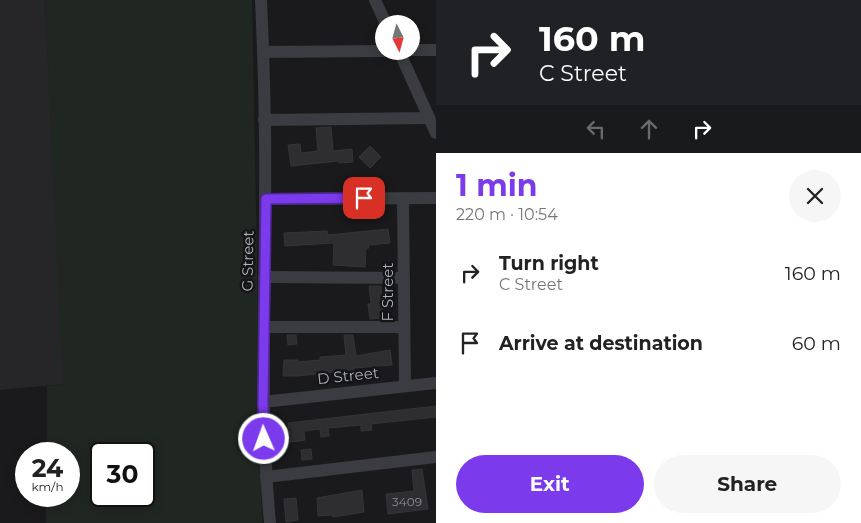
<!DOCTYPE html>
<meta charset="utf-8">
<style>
:root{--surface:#fff;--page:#f6f6f6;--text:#222;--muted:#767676;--accent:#7c3aed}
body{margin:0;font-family:Montserrat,sans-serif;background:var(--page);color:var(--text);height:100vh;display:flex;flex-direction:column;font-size:19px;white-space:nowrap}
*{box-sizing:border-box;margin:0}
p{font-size:16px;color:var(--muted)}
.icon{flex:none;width:28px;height:28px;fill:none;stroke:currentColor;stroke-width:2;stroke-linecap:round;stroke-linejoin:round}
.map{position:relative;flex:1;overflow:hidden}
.side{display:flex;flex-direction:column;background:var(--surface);width:425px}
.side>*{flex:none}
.hud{background:#202124;color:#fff;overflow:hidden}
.needle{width:32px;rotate:174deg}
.tools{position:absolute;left:375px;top:15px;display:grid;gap:10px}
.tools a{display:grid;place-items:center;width:45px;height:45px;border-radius:50%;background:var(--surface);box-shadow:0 2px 12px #0003;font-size:25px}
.speed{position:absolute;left:15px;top:442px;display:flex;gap:10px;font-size:25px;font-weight:700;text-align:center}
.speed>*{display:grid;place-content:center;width:65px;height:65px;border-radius:50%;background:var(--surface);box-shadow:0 2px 12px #0003;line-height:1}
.speed small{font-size:12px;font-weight:400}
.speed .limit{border:2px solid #111;border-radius:8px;background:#fff;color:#111}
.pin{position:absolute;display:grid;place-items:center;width:42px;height:42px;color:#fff;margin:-21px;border-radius:10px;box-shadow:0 2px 8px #0006}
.me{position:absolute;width:55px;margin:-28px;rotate:358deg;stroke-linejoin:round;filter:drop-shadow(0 0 4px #0008)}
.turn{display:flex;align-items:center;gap:18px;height:105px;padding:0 20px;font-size:22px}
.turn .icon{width:65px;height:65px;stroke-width:2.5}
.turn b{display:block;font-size:35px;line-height:42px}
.lanes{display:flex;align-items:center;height:48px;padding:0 20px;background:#0003;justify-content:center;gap:25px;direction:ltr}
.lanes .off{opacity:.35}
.round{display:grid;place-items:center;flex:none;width:52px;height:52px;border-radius:26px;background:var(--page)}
.headline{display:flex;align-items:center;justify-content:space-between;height:85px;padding:0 20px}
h1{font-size:30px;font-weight:700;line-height:38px;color:var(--accent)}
.button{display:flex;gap:10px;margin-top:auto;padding:10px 20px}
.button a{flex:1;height:58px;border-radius:30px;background:var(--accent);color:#fff;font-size:20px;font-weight:700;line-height:58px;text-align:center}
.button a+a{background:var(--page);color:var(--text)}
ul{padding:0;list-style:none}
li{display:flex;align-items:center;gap:15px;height:70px;padding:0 20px}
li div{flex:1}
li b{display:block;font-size:19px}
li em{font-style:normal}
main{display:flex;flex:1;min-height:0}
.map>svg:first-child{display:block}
</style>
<main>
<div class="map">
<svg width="436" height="523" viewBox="0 0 436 523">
<rect width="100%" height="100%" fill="#1a1a1c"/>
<polygon fill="#262629" points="0,0 45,0 64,384 0,390"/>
<path fill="#202722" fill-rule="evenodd" d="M45 0H252L262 523H46V496H69V454H47V386L63 384ZM101 454H144V496H101Z"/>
<g fill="#2e2d30" stroke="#353438">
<polygon points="331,127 333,151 352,149 353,162 339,163 339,161 291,166 288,145 300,144 301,153 318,151 316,128"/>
<polygon points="370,146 381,157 370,168 359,157"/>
<polygon points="388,229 390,243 368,245 369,248 366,248 365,267 333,265 334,243 285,246 284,233 327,231 328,235"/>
<polygon points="369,286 381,286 383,318 370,319 368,304 371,304"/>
<polygon points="287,335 296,335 297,344 288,345"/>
<polygon points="344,335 353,335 356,356 390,350 392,365 354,368 354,370 297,376 283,376 284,360 298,360 298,362 320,360 320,357 346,355"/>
<polygon points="436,406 436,417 371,424 372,430 361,431 361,425 328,428 329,436 321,437 320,429 304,431 305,440 290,442 288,423"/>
<polygon points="311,449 312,459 302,460 301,450"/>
<polygon points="422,469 428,509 388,514 386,494 414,491 412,470"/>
<polygon points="362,490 364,512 333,517 332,515 318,516 317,498"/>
<polygon points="296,498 298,520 286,522 284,499"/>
</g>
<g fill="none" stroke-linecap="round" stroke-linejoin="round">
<g stroke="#3b3c41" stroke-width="12">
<path d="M261 0C264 67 266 134 265 201 265 308 260 416 270 523"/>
<polyline points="375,0 386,24"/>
<polyline points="411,50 436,50"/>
<polyline points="399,51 436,133"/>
<polyline points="263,52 384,51"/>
<polyline points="264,120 429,118"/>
<polyline points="403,198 405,386"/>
<polyline points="266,199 436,198"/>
<polyline points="264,277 404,278"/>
<polyline points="264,327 404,327"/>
<polyline points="263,402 436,383"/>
<polyline points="266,477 436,457"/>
</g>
</g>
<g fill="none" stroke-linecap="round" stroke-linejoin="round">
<g stroke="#51269a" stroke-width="12">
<polyline id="route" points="264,439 263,402 266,199 364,198"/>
</g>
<use href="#route" stroke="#7c3aed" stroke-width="9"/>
</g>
<g text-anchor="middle" stroke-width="5" stroke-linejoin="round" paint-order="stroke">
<g font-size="12" fill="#8d8f98">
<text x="407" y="506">3409</text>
</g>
<g font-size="15" fill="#aeb1bb" stroke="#151517">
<text transform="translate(248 261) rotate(-89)" y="5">G Street</text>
<text transform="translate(388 292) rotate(-90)" y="5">F Street</text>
<text transform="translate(348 376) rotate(-6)" y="5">D Street</text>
</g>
</g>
</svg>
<div class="tools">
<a><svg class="needle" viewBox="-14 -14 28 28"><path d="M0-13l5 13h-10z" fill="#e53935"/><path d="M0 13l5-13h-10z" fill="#767676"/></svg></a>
</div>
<div class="speed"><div>24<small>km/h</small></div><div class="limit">30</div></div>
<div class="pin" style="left:364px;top:198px;background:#d93025"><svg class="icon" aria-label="arrive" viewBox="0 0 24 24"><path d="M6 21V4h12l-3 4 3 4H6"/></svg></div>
<svg class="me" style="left:264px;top:439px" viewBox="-20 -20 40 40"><circle r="17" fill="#7c3aed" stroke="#fff" stroke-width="3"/><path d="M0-11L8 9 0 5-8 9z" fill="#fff"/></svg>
</div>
<section class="side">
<div class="hud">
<div class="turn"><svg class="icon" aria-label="right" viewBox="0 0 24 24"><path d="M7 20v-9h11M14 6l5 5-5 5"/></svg><div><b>160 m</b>C Street</div></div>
<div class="lanes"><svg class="icon off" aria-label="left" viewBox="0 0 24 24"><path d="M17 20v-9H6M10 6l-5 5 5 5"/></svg><svg class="icon off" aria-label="ahead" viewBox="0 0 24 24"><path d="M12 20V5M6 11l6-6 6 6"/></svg><svg class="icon" aria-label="right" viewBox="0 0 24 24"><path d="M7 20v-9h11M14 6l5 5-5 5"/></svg></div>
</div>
<div class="headline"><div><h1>1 min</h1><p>220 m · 10:54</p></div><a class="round"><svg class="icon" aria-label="close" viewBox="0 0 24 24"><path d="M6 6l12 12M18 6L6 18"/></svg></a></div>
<ul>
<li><svg class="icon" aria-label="right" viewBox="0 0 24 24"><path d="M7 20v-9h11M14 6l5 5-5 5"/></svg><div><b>Turn right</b><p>C Street</p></div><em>160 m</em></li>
<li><svg class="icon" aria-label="arrive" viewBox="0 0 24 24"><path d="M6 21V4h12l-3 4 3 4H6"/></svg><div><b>Arrive at destination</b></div><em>60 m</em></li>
</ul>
<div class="button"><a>Exit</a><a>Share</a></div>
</section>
</main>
